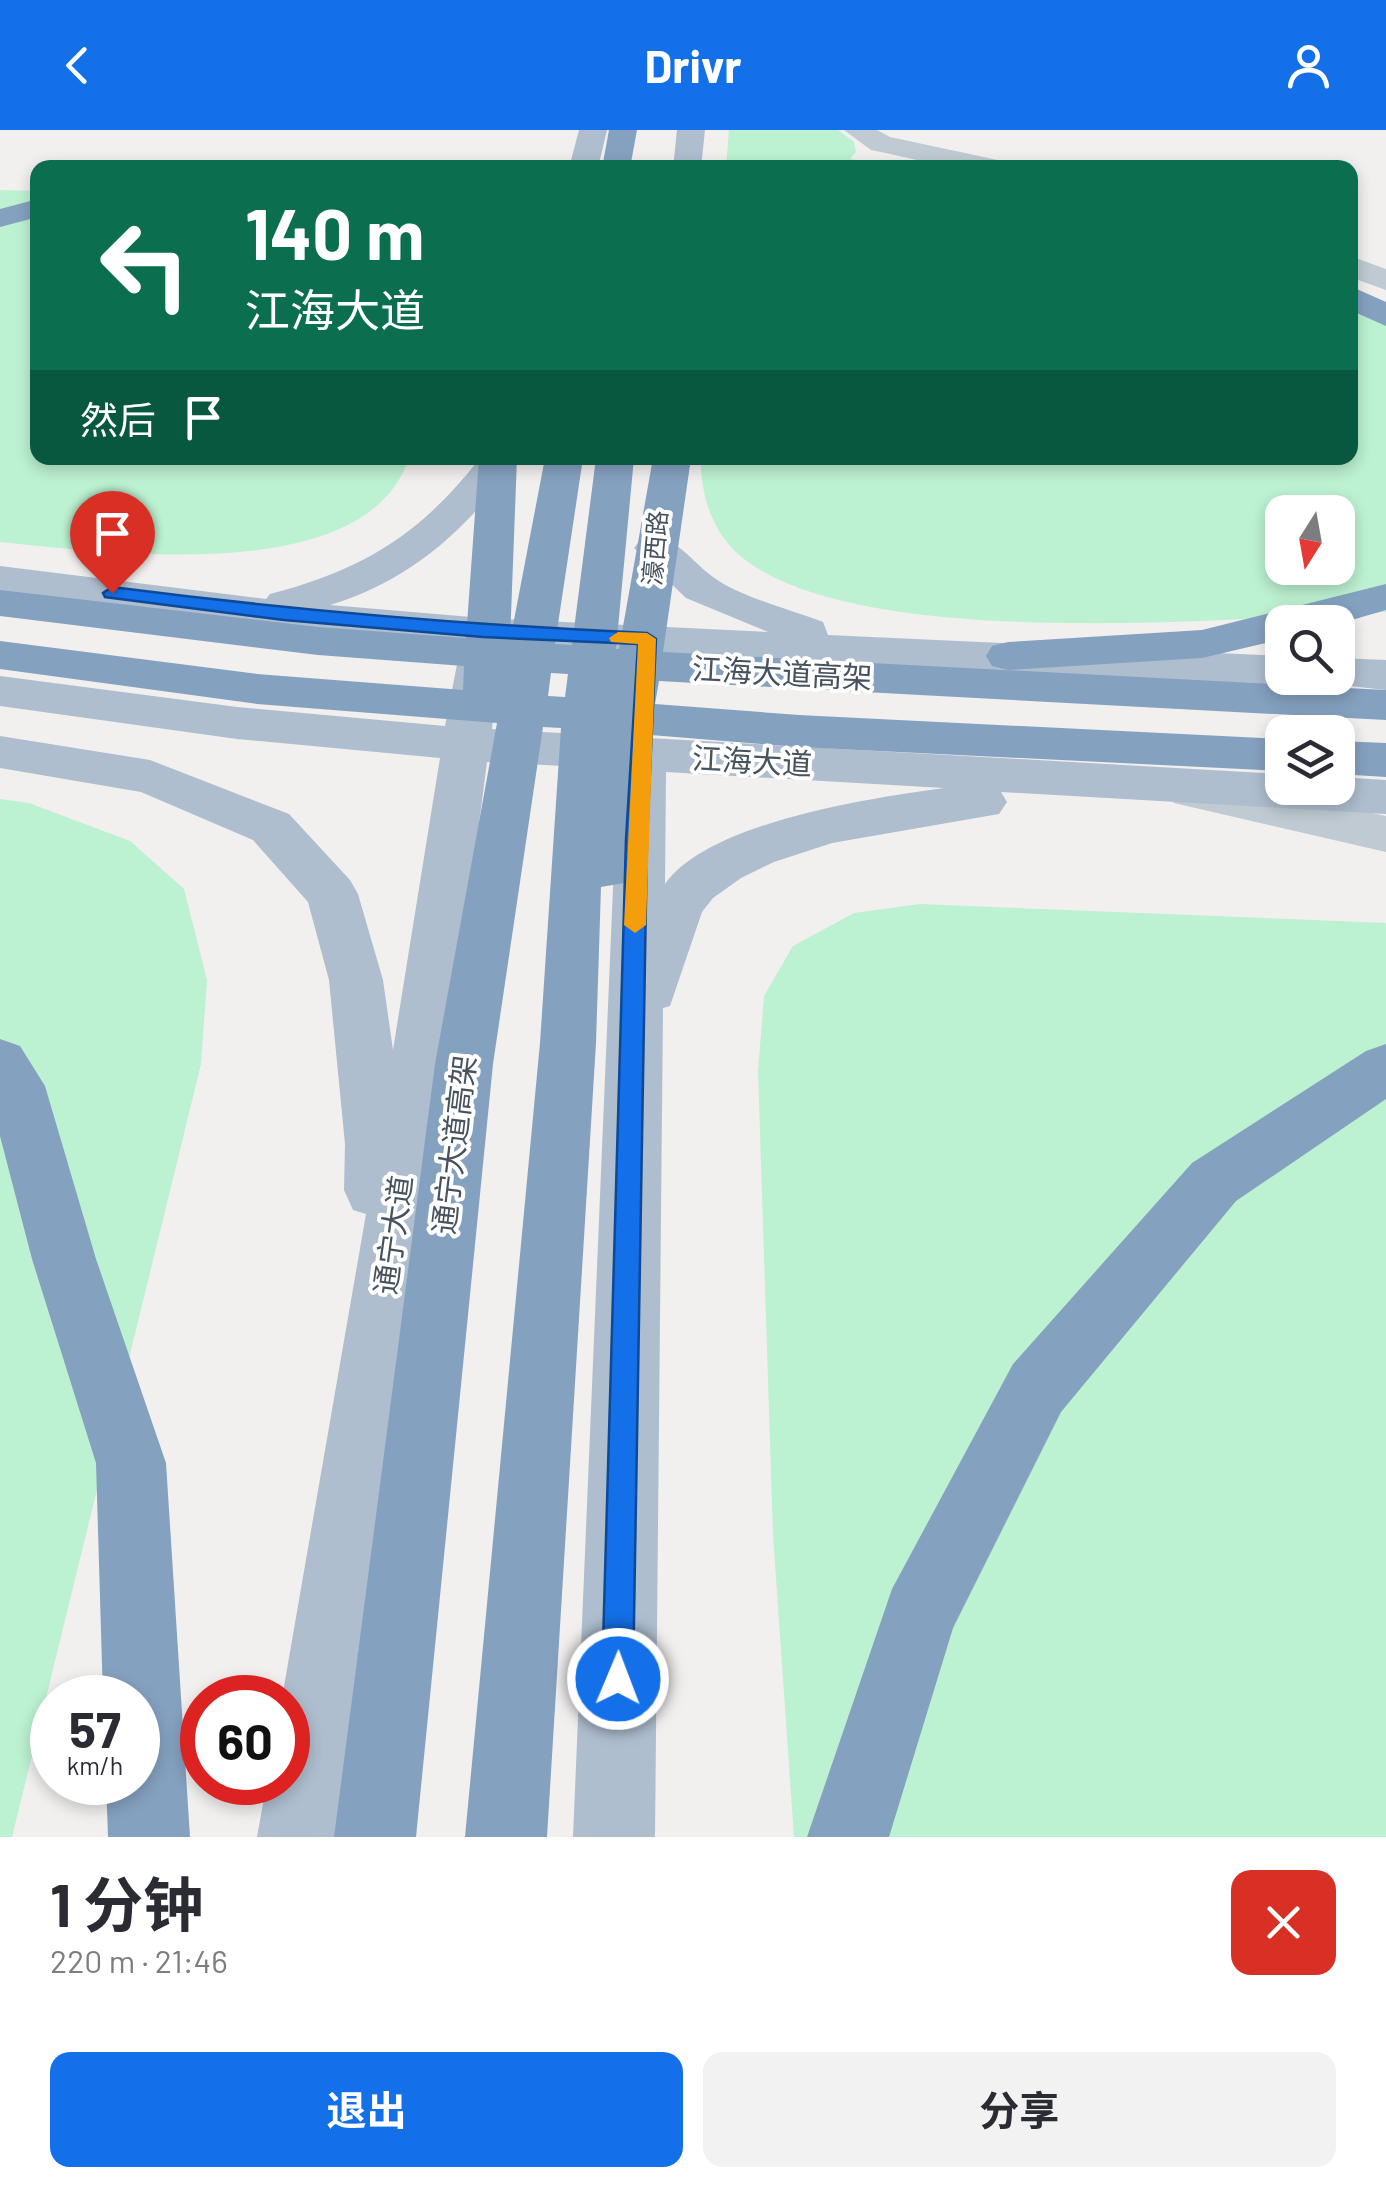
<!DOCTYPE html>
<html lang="zh">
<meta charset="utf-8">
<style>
:root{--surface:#fff;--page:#f2f2f3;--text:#2b2b33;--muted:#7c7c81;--accent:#1370e8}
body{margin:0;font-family:Barlow,"Noto Sans SC",sans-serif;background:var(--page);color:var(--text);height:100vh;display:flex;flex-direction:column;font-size:38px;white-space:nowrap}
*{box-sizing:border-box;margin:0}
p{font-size:32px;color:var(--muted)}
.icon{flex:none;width:55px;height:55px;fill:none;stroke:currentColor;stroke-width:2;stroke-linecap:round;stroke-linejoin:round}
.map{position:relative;height:1707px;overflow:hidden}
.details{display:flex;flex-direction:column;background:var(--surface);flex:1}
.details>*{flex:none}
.banner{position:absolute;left:30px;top:30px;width:1328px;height:305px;border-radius:20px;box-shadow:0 5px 15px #0003;background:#0b6e4f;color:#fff;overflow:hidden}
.needle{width:65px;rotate:191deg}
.buttons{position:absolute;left:1265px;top:365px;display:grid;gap:20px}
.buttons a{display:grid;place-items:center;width:90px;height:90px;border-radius:20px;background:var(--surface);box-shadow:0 5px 15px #0003;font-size:50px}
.speed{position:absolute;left:30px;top:1545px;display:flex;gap:20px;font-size:50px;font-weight:700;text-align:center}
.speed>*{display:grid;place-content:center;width:130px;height:130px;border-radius:50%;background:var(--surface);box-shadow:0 5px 15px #0003;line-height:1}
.speed small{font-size:25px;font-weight:400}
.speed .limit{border:15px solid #d22;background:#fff;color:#111}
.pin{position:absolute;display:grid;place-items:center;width:85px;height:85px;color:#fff;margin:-102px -42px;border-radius:50% 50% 50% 0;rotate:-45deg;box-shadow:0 0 10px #0007}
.pin .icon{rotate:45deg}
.me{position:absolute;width:110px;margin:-55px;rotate:1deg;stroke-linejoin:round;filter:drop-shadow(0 0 8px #0008)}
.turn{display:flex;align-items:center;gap:35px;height:210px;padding:0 50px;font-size:45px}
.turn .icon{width:130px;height:130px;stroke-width:2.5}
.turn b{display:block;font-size:70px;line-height:85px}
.then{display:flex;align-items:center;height:95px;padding:0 50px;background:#0003;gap:20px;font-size:38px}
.round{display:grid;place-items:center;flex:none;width:105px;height:105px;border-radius:20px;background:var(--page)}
.head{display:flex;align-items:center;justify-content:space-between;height:170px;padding:0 50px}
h1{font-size:60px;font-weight:700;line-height:75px}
.button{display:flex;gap:20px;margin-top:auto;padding:20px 50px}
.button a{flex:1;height:115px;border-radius:20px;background:var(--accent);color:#fff;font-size:40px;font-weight:700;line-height:115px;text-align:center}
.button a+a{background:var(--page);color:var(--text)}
header{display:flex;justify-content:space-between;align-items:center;height:130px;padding:0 50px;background:var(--accent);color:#fff;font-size:45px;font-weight:700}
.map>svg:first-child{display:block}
</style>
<header><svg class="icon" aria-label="back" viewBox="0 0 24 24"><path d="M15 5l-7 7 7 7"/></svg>Drivr<svg class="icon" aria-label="person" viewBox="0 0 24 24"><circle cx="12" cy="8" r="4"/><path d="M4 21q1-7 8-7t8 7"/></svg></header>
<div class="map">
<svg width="1386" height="1707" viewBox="0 0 1386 1707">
<rect width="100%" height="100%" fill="#f2efef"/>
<g fill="#bcf1d1" fill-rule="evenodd">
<polygon points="729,0 838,0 854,12 856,22 850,29 896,37 726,37"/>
<path d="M0 60 37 61 38 328H409C366 459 106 422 0 412Z"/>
<path d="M1350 167 1386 181V482C1235 488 852 524 738 424 711 400 700 361 701 328H1350ZM1282 382H1338V438H1282Z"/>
<polygon points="0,669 29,673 130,711 184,759 207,850 201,934 12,1707 0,1707"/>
<polygon points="920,774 1386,793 1386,1707 794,1707 773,1405 758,941 764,866 793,816 854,783"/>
</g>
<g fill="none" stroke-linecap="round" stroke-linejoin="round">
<g fill="#bfcad2" fill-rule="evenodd">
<polygon points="844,0 877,0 890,7 1007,32 1011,38 953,38 881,22 871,20"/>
<polygon points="1350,126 1386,139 1386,160 1350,147"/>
<polygon points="1191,644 1386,686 1386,722 1174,673 1167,661 1174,649"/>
</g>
<g fill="#aebecf" fill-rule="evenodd">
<polygon points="579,0 607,0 598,38 569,38"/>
<polygon points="677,0 705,0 701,38 673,38"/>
<path d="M480 328H518C470 397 411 451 330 475L483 488 768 502 686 468 634 418 641 409C674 401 688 429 713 447 740 467 792 480 823 492L828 505 1282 526V548H1300L1282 556 501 517 492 599 1282 644V658H1338V647L1386 650V684L1001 662 1007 672 999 684 832 713 774 732 741 748 713 768 702 782 670 876 663 878 655 1707H573L618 639 487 632 407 1248 339 1707H257L267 1652H288V1568H282L366 1084 353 1080 344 1060 345 1014 329 850 308 772 253 710 141 662 0 638V606L150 630 289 684 350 750 358 764 383 850 393 920 440 628 237 609 0 576V546L237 577 445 596 461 514 285 499 0 462V436L266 469 270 464C363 440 421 404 480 328ZM666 642 944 658C871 668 709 692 665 754Z"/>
<polygon points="1338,528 1386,530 1386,560 1322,553 1318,548 1338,548"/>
</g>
<g fill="#85a1c0" fill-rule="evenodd">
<polygon points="609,0 637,0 630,38 602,38"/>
<polygon points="38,69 38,87 0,97 0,79"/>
<polygon points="1350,156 1386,172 1386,196 1350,180"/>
<path d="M479 328H517L510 511 545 328H583L555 514 572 515 596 328H634L616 519H619L653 328H691L663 522 1386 560V590L659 551 655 574 799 585 1282 609V641L799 617 651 605 632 739 624 753 601 757 596 913 547 1707H465L540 913 561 598 543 597 493 934 416 1707H334L435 934 497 593 257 574 0 539V511L257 544 463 560 464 536 318 525 0 486V460L318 497 466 508ZM551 543 568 544 565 567 548 566Z"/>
<polygon points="1386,454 1386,480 1338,494 1282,492 1282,509 1202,528 1008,540 992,536 986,526 992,516 1008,512 1202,500"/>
<polygon points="1338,611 1386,613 1386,647 1338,644"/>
<polygon points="0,909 20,916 45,956 96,1129 166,1333 190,1707 108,1707 106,1652 138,1652 138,1568 103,1568 96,1333 32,1129 0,1006"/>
<polygon points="1386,914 1386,969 1236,1071 1061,1282 953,1498 889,1707 807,1707 892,1459 1013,1234 1192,1033 1366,921"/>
</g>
</g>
<path fill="#1370e8" stroke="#0c4997" stroke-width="2.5" d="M112 457C290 480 468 495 647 503L656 509 647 709 633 1549 629 1560 618 1565 606 1560 602 1549 626 709 638 514 483 507 284 490 105 467 103 463Z"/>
<polygon fill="#f59e0b" points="618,502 647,503 656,509 646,795 635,803 624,795 638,514 611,512 609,508"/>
<g text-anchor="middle" stroke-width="8" stroke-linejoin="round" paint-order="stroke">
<g font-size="25" fill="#46525d" stroke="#fff">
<text transform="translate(655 418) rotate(-85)" y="9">濠西路</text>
</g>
<g font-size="30" fill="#46525d" stroke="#fff">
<text transform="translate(782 544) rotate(3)" y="10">江海大道高架</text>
<text transform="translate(752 632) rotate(3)" y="10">江海大道</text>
<text transform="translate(455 1015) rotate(-83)" y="10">通宁大道高架</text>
<text transform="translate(394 1105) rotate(-82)" y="10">通宁大道</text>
</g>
</g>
</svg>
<div class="buttons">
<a><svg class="needle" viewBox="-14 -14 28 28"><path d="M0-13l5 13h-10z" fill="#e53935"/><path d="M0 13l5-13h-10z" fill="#7c7c81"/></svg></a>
<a><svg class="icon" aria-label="search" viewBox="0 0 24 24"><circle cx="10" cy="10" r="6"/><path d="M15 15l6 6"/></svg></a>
<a><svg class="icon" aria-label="layers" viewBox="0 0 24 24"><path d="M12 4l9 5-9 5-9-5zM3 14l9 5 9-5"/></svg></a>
</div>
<div class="speed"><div>57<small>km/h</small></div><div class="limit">60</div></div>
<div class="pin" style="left:112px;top:463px;background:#d93025"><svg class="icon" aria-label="arrive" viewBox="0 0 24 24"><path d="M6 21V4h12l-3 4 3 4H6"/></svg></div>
<svg class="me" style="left:618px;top:1549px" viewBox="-20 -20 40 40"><circle r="17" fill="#1370e8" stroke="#fff" stroke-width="3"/><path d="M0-11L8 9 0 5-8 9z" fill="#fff"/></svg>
<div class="banner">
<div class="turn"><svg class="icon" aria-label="left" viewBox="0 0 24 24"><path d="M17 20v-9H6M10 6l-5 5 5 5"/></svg><div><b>140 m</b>江海大道</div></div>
<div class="then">然后<svg class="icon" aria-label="arrive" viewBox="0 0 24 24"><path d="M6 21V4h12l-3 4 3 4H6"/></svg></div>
</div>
</div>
<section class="details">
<div class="head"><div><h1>1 分钟</h1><p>220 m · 21:46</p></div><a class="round" style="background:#d93025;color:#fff"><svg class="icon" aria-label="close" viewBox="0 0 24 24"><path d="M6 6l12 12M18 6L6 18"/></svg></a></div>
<div class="button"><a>退出</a><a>分享</a></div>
</section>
